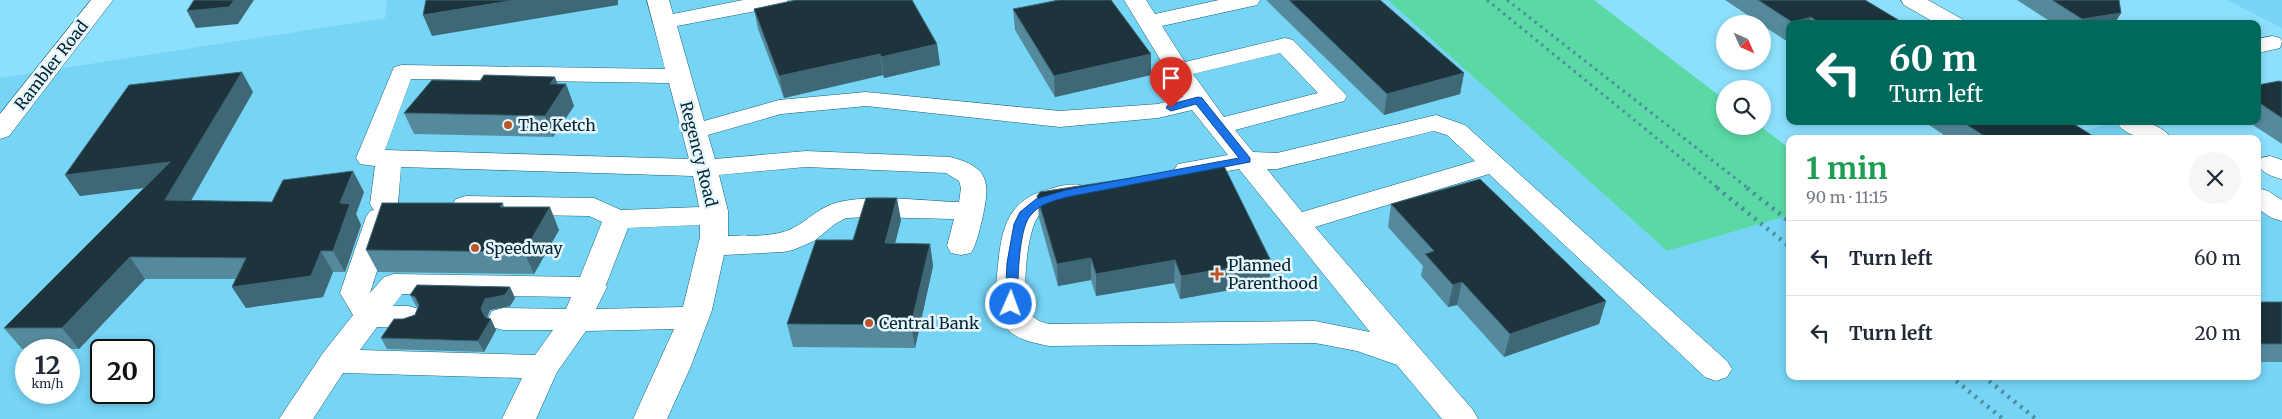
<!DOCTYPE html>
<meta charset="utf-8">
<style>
:root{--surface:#fff;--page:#f6f6f7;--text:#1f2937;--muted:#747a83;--line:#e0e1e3}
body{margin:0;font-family:Merriweather,serif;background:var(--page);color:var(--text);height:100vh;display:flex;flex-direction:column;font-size:19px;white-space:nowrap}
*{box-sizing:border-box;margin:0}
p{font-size:16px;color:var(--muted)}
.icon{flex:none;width:28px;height:28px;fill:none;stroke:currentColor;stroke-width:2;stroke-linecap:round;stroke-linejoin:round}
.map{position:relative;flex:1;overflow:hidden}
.panel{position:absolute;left:1786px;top:135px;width:475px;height:245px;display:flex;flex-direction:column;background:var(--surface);border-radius:10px;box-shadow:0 2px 8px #0003}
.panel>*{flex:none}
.top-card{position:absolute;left:1786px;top:20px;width:475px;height:105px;border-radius:10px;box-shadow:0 2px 8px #0003;background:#00695c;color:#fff;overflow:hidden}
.needle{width:32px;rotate:135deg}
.tools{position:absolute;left:1716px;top:15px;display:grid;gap:10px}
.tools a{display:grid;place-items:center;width:55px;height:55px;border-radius:50%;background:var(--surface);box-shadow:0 2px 8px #0003;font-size:25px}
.speed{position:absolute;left:15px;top:339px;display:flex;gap:10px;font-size:25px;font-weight:700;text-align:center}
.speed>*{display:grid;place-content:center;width:65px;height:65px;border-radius:50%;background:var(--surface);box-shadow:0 2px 8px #0003;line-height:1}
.speed small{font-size:12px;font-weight:400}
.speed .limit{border:2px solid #111;border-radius:8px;background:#fff;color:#111}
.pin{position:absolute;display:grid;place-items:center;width:42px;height:42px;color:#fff;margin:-51px -21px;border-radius:50% 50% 50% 0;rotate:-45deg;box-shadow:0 0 5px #0007}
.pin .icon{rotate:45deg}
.me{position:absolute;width:55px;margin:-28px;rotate:2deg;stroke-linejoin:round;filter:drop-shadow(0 0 4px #0008)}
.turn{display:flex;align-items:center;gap:18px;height:105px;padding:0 20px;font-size:22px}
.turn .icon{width:65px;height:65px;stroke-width:2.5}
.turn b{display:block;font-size:35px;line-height:42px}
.round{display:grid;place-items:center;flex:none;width:52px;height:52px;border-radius:26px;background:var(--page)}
.head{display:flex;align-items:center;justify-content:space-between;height:85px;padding:0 20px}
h1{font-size:30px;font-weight:700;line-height:38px;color:#1e9e55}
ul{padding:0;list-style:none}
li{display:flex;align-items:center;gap:15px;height:75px;padding:0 20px;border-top:1px solid var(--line)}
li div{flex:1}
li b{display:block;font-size:19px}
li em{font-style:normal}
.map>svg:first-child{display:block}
</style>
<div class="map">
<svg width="2282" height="419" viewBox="0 0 2282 419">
<rect width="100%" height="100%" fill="#8de0fd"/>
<g fill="#76d4f5" fill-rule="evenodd">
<path d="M387 0H1388L1667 251 1790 215V376H2258V198L2282 213V419H0V78L385 18ZM26 350H69V392H26ZM101 350H144V392H101Z"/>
<polygon points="2227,0 2282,0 2282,28"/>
<polygon points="2118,121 2157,139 2057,139"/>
</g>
<polygon fill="#5bd9a4" points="1388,0 1594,0 1725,100 1725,126 1760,126 1790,149 1790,215 1667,251"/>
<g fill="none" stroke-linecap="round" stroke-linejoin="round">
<g stroke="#1c5e73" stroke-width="1">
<g id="minor">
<polygon points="91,0 113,0 9,136 0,139 0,114"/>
<path d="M647 0H669L673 14 743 0H788L785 5 777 7 677 26 704 121 779 100 866 92 1060 111 1158 104 1183 97 1124 0H1146L1155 14 1219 0H1260L1257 5 1162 26 1185 62 1285 38 1293 40 1347 96 1344 101 1235 130 1253 152 1277 153 1436 115 1465 125 1727 361 1732 369 1727 377 1716 381 1705 377 1489 174 1315 227 1473 410 1478 419H1442L1397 365 1357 351 1315 343 1049 346C1035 343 1017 340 1007 329 993 314 995 294 997 275 1001 233 1004 200 1050 189 1062 185 1072 183 1084 186L1088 192 1084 198C1069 202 1052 203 1040 214 1026 228 1022 294 1028 313L1039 321 1049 324 1315 321 1370 332 1239 169 1187 178 1178 176 1174 170 1178 164 1228 155 1192 110 1158 118 1060 127 866 106 781 114 708 135 715 159 806 151 950 157C991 167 990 184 982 220 979 231 977 243 971 253L961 255 951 253 947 246 954 219 868 217 846 218 835 224 814 241 793 250 783 252 724 255 712 310 691 366 667 419H633L674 329 586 331 557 372 536 419H502L522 378 343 373 313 419H279L323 353 353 315 340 293 366 217 370 211 374 210 370 204 375 166 360 164 356 158 394 67 402 65 665 69ZM1280 53 1318 93 1224 117 1193 74ZM411 79 669 83 689 159 385 150ZM1434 131 1447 135 1475 161 1302 212 1267 169H1277ZM401 167 693 176 699 207 621 210 594 198 466 196 456 199 452 205 456 211 466 214 589 216 602 222 580 277 394 274 384 277 370 293 394 217 390 211 394 210 398 204ZM806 167 946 173 959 181 961 188 959 202C923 201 874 194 839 202 820 206 809 220 793 228 774 238 749 235 728 236V211L719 175ZM700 225V237L683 307 596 309 607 287 606 285 628 228ZM402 294 571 297 566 309 503 308 492 311 488 319 492 327 503 330H553L535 355 360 350 377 327 408 328 419 325 423 317 419 309 408 306H393Z"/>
<polygon points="1901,0 1928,0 1962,19 1965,24 1937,24 1904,5"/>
<polygon points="2272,36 2280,38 2282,41 2280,48 2258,53 2258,39"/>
<path d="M2115 121C2135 121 2159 120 2172 139 2151 139 2128 140 2115 121Z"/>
<path d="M2270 156 2282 160V179C2272 177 2263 173 2258 165L2261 158Z"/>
<polygon points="2258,188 2268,191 2282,200 2282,221 2272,218 2258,209"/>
</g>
</g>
<use href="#minor" fill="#fff" fill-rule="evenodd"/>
<g stroke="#4d8ba0" stroke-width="3" stroke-dasharray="2.5 4.5" stroke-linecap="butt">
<polyline points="1487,0 1719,189"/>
<polyline points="1507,0 1749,189"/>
</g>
<g stroke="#4d8ba0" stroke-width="4.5" stroke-dasharray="2.5 5.5" stroke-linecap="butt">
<polyline points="1717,188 1790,247"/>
<polyline points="1747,188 1790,222"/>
<polyline points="1950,376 2003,419"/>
<polyline points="1983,376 2036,419"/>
</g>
</g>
<g fill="#558a9d">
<polygon points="1266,0 1380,0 1464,73 1460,94 1384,115"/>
<polygon points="1725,0 1865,0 1905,24 1790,24 1790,39 1785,40 1762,25 1762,24 1761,24"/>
<polygon points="2017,0 2119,0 2121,13 2114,24 2054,24"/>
<polygon points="754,9 937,44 940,65 884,78 883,75 784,98 758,29"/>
<polygon points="1013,9 1151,54 1151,75 1055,97 1015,30"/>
<polygon points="2282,82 2282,144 2247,121 2258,121 2258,85"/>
<polygon points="558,84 566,84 574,106 553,137 414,134 404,113"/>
<polygon points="253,92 191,201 272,202 364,192 356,214 361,225 345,272 333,272 323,297 246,308 232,287 236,279 145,279 79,349 22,349 4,328 144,188 80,196 65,175"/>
<polygon points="1923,121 2069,121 2098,139 1950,139"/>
<polygon points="1037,196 1271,261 1269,283 1180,299 1174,283 1096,296 1091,280 1058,286 1039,218"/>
<polygon points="503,203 504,207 559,230 534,274 378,272 366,250"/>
<polygon points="1391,204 1606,301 1599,324 1504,357 1457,305 1448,307 1421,276 1423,266 1388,227"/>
<polygon points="901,220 895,244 930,244 933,266 915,348 793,347 787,324"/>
<polygon points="510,287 515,298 510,306 490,310 487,318 496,330 484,352 387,349 381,338 403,319 415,315 418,307 416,306 410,295"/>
<rect x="2258" y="302" width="24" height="60"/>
</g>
<g fill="#3f6877">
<polygon points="234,0 254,0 238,24 196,28 187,11"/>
<polygon points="516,0 618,0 618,5 432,36 423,15"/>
<polygon points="2121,13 2114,24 2080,24 2082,19"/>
<polygon points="1811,17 1808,24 1792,24 1792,22"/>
<polygon points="1790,28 1790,39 1785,40"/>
<polygon points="937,44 940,65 884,78 881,57"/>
<polygon points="880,54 883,75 784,98 779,76"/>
<polygon points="1151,54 1151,75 1055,97 1054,76"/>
<polygon points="242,72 253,92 179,221 165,200 175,184 80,196 65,175"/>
<polygon points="1464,73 1460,94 1384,115 1387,94"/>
<polygon points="555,77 561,93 566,84 574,106 553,137 545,116 550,84"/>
<polygon points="353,171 364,192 356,214 361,225 345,272 333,251 340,203"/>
<polygon points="897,198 901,220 889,266 885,243"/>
<polygon points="550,207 559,230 534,274 524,252"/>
<polygon points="930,244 933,266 915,348 911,325"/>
<polygon points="321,251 333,272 323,297 246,308 232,287"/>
<polygon points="130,257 145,279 79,349 62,328"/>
<polygon points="1091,258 1091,280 1058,286 1057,264"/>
<polygon points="1175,260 1174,283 1096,296 1096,274"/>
<polygon points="1271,261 1269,283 1180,299 1181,276"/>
<polygon points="1462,282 1457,305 1448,307 1453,285"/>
<polygon points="510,287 515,298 510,306 490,310 486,320 481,309 485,299"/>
<polygon points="1606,301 1599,324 1504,357 1510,334"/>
<polygon points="491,319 496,330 484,352 478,341"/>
</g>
<g fill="#1d343d" stroke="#3f6877">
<polygon points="194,0 234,0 229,7 187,11"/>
<polygon points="426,0 516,0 423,15"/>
<polygon points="796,0 912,0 937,44 881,57 880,54 779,76 754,9"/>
<polygon points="1059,0 1111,0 1151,54 1054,76 1013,9"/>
<polygon points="1289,0 1380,0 1464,73 1387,94"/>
<polygon points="1758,0 1865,0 1905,24 1821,24 1811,17 1792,22"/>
<polygon points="2052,0 2119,0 2121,13 2082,19"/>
<polygon points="242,72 165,200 272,202 283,180 353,171 340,203 350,204 333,251 321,251 311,276 232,287 246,258 130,257 62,328 4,328 170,162 65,175 129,85"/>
<polygon points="484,75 555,77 550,84 566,84 545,116 404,113 432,80 480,81"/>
<polygon points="2279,81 2282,82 2282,118 2258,102 2258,85"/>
<polygon points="1961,121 2069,121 2098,139 1989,139"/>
<polygon points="1223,164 1271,261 1181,276 1175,260 1096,274 1091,258 1057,264 1037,196 1040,192"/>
<polygon points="1480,179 1606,301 1510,334 1462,282 1453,285 1425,254 1434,251 1391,204"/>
<polygon points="866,198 897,198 885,243 930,244 911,325 787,324 816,240 853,240"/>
<polygon points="382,203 503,203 500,207 550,207 524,252 366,250"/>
<polygon points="417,285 510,287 505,295 485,299 481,309 485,317 491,319 478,341 381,338 394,319 403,319 415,315 419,305 415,297 410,295"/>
<rect x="2258" y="302" width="24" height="42"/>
</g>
<path fill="#1a73e8" stroke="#114b97" d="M1198 97 1202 98 1250 158V162L1067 197C1053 201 1039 204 1030 216 1018 231 1018 284 1017 304L1016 307H1007L1005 304 1007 263 1014 224 1020 212 1036 199 1066 190 1239 158 1196 104 1171 111 1166 108 1168 105Z"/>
<g fill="#bc5628" stroke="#e7f6fc" stroke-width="2">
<circle cx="508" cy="125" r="5"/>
<circle cx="475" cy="248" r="5"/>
<path d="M1214.5 266.5h5v5h5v5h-5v5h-5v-5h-5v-5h5z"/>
<circle cx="869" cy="323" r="5"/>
</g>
<g text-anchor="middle" stroke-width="5" stroke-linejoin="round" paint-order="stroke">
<g font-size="16" fill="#012631" stroke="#e7f6fc">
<text transform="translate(51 65) rotate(-52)" y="6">Rambler Road</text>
<text transform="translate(699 154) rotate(76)" y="6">Regency Road</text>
</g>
<g font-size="16" fill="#012631" stroke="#e7f6fc" text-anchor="start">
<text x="518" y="131">The Ketch</text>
<text x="485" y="254">Speedway</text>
<text x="1228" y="271">Planned<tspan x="1228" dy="18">Parenthood</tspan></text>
<text x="879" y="329">Central Bank</text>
</g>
</g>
</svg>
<div class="tools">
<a><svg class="needle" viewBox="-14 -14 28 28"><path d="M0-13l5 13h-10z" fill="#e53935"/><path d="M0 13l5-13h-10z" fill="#747a83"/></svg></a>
<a><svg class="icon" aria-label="search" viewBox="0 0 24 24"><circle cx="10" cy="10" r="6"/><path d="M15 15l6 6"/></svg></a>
</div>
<div class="speed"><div>12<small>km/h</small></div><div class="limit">20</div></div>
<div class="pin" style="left:1171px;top:108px;background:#d93025"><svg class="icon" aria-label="arrive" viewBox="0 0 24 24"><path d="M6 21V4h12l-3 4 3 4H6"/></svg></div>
<svg class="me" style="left:1011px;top:304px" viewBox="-20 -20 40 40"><circle r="17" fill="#1a73e8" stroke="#fff" stroke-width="3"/><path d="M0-11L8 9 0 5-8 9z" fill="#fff"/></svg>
<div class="top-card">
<div class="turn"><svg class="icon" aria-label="left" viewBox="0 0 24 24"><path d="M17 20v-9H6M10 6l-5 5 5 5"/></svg><div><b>60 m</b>Turn left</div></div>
</div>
<section class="panel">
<div class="head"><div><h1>1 min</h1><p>90 m · 11:15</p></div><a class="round"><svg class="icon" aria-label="close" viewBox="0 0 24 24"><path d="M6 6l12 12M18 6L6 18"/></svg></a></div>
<ul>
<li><svg class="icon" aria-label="left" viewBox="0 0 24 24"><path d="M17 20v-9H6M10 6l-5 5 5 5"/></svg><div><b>Turn left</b></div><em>60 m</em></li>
<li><svg class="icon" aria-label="left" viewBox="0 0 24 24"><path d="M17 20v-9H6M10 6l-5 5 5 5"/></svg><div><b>Turn left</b></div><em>20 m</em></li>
</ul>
</section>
</div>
